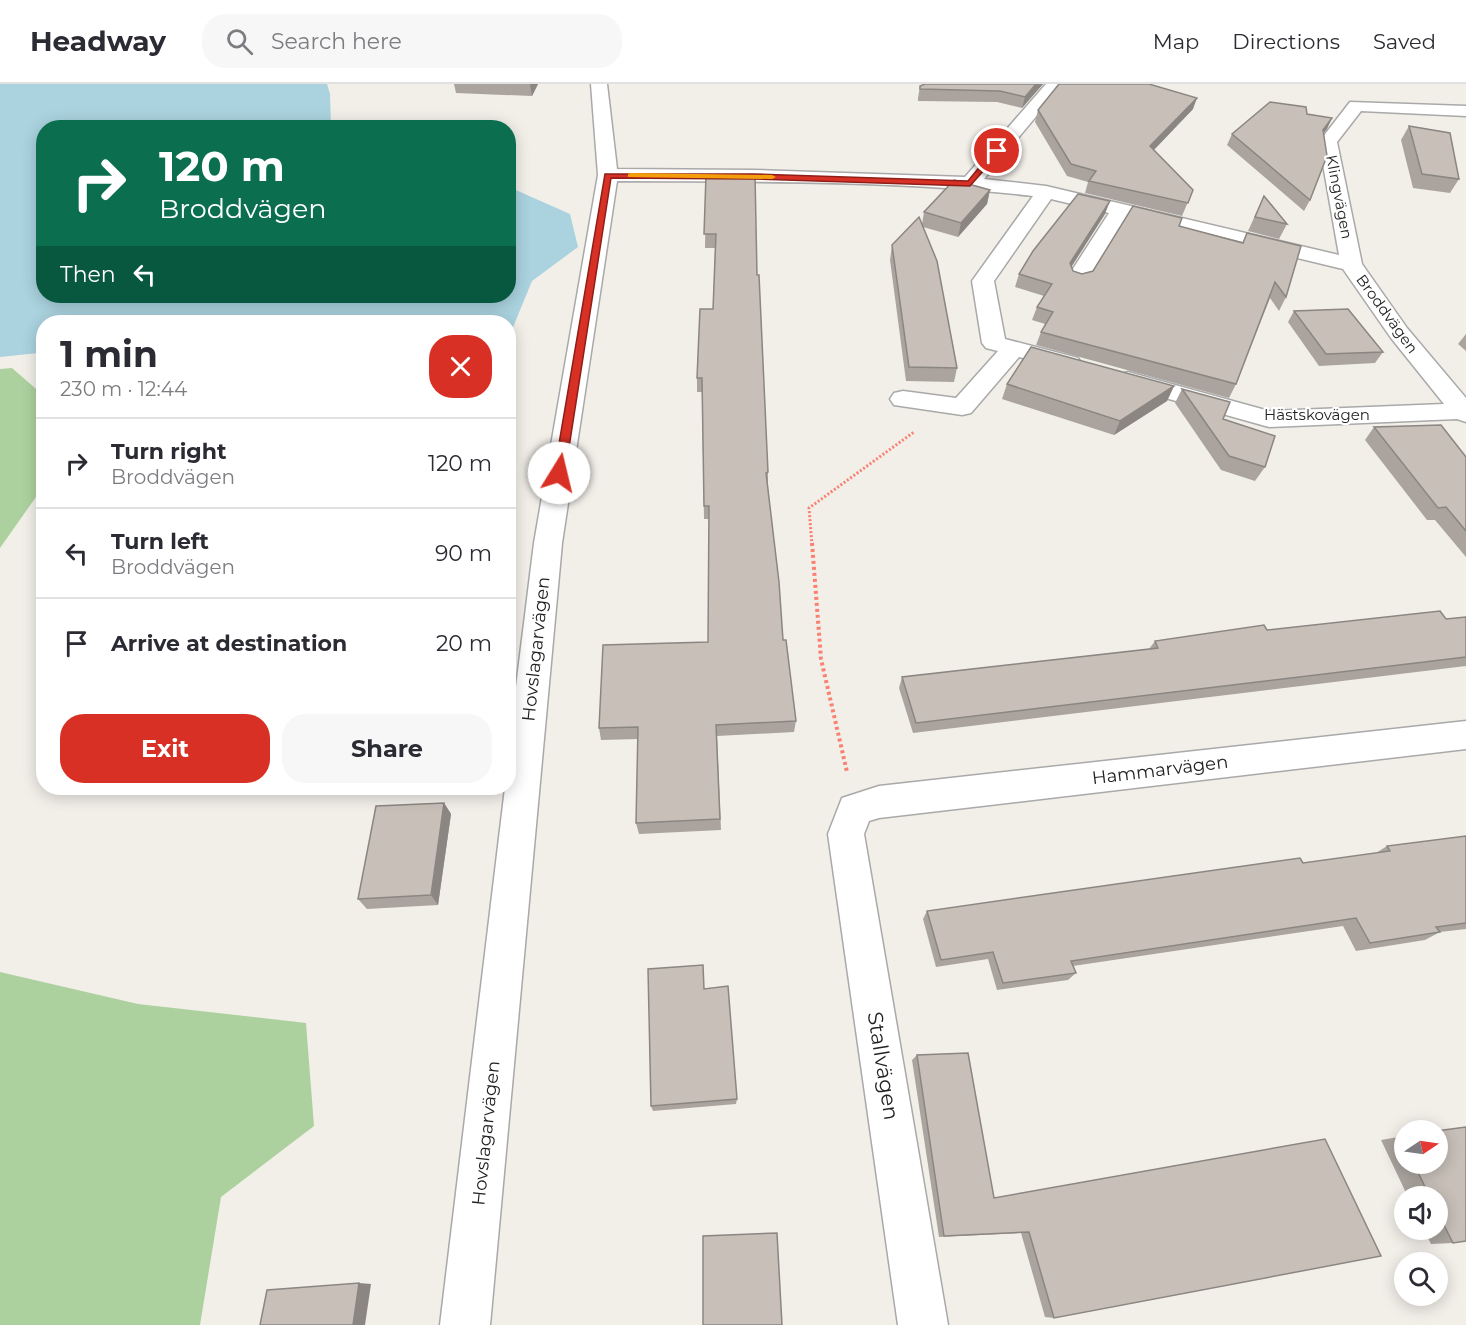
<!DOCTYPE html>
<meta charset="utf-8">
<style>
:root{--surface:#fff;--page:#f7f7f7;--text:#2b2b33;--muted:#7c7c81;--line:#e1e1e2;--accent:#d93025}
body{margin:0;font-family:Montserrat,sans-serif;background:var(--page);color:var(--text);height:100vh;display:flex;flex-direction:column;font-size:22px;white-space:nowrap}
*{box-sizing:border-box;margin:0}
p{font-size:20px;color:var(--muted)}
.icon{flex:none;width:33px;height:33px;fill:none;stroke:currentColor;stroke-width:2;stroke-linecap:round;stroke-linejoin:round}
.map{position:relative;flex:1;overflow:hidden}
.side{position:absolute;left:36px;top:231px;width:480px;height:480px;display:flex;flex-direction:column;background:var(--surface);border-radius:24px;box-shadow:0 3px 15px #0003}
.side>*{flex:none}
.hud{position:absolute;left:36px;top:36px;width:480px;height:183px;border-radius:24px;box-shadow:0 3px 15px #0003;background:#0b6e4f;color:#fff;overflow:hidden}
.needle{width:39px;rotate:77deg}
.controls{position:absolute;left:1394px;top:1036px;display:grid;gap:12px}
.controls a{display:grid;place-items:center;width:54px;height:54px;border-radius:50%;background:var(--surface);box-shadow:0 3px 15px #0003;font-size:30px}
.pin{position:absolute;display:grid;place-items:center;width:51px;height:51px;color:#fff;margin:-26px;border:3px solid #fff;border-radius:50%;box-shadow:0 2px 6px #0007}
.me{position:absolute;width:66px;margin:-33px;rotate:9deg;stroke-linejoin:round;filter:drop-shadow(0 0 4px #0008)}
.turn{display:flex;align-items:center;gap:21px;height:126px;padding:0 24px;font-size:27px}
.turn .icon{width:78px;height:78px;stroke-width:2.5}
.turn b{display:block;font-size:42px;line-height:51px}
.then{display:flex;align-items:center;height:57px;padding:0 24px;background:#0003;gap:12px;font-size:22px}
.round{display:grid;place-items:center;flex:none;width:63px;height:63px;border-radius:24px;background:var(--page)}
.headline{display:flex;align-items:center;justify-content:space-between;height:102px;padding:0 24px}
h1{font-size:36px;font-weight:700;line-height:45px}
.cta{display:flex;gap:12px;margin-top:auto;padding:12px 24px}
.cta a{flex:1;height:69px;border-radius:24px;background:var(--accent);color:#fff;font-size:24px;font-weight:700;line-height:69px;text-align:center}
.cta a+a{background:var(--page);color:var(--text)}
ul{padding:0;list-style:none}
li{display:flex;align-items:center;gap:18px;height:90px;padding:0 24px;border-top:2px solid var(--line)}
li div{flex:1}
li b{display:block;font-size:22px}
li em{font-style:normal}
header{display:flex;align-items:center;gap:36px;box-sizing:border-box;height:84px;padding:0 30px;background:var(--surface);border-bottom:2px solid var(--line)}
header strong{font-size:28px}
nav{display:flex;gap:33px;margin-inline-start:auto;font-size:21px}
.search{width:420px;height:54px;background:var(--page);display:flex;align-items:center;gap:15px;box-sizing:border-box;padding:0 21px;border-radius:24px;color:var(--muted);font-size:22px}
.map>svg:first-child{display:block}
</style>
<header>
<strong>Headway</strong>
<div class="search"><svg class="icon" aria-label="search" viewBox="0 0 24 24"><circle cx="10" cy="10" r="6"/><path d="M15 15l6 6"/></svg>Search here</div>
<nav><a>Map</a><a>Directions</a><a>Saved</a></nav>
</header>
<div class="map">
<svg width="1466" height="1241" viewBox="0 0 1466 1241">
<rect width="100%" height="100%" fill="#f2efe9"/>
<g fill="#add19e">
<polygon points="12,284 43,311 43,403 0,464 0,285"/>
<polygon points="0,888 138,920 306,939 314,1042 221,1113 200,1241 0,1241"/>
</g>
<polygon fill="#aad3df" points="0,0 327,0 330,10 331,43 44,44 44,212 508,212 509,103 570,130 578,163 532,197 509,253 508,238 44,238 43,273 38,269 0,273"/>
<g fill="none" stroke-linecap="round" stroke-linejoin="round">
<g stroke="#a9a9a9" stroke-width="3">
<g id="minor">
<path d="M591 0H607L617 85 754 86 965 93 1046 0H1063L984 95 1046 102 1339 171 1319 58 1350 18 1466 22V32L1361 27 1337 58 1362 180 1407 244 1466 314V338L1457 335 1269 343 1119 301 1116 296 1119 291 1128 288 1269 327 1444 320 1391 254 1343 185 1127 133 1086 199 1078 201 1070 199 1067 194 1109 129 1051 115 994 197 1005 255 1078 274 1081 279 1078 284 1069 286 1019 273 971 329 962 331 894 321 890 315 894 309 903 307 956 314 998 267 986 264 982 259 972 197 1033 112C895 96 755 98 617 97L562 459 490 1241H440L505 704H508V667L534 459 598 91Z"/>
<polygon points="1466,637 1466,665 879,734 869,737 864,750 948,1241 898,1241 828,750 842,714 879,702"/>
</g>
</g>
<polyline stroke="#fa8072" stroke-width="3" stroke-dasharray="2 2" stroke-linecap="butt" points="812,461 809,424 914,348"/>
<polyline stroke="#fa8072" stroke-width="4" stroke-dasharray="3 3" stroke-linecap="butt" points="812,459 821,575 847,688"/>
<use href="#minor" fill="#fff" fill-rule="evenodd"/>
</g>
<g fill="#aba49e">
<polygon points="454,0 538,0 532,12 456,9"/>
<polygon points="925,0 1043,0 1022,24 997,18 918,17 918,14 920,2"/>
<polygon points="1193,25 1154,66 1193,106 1182,132 1085,109 1088,98 1067,92 1035,38 1038,26"/>
<polygon points="1307,30 1327,45 1323,49 1310,116 1304,127 1227,61 1232,50"/>
<polygon points="1409,42 1459,95 1450,109 1413,104 1401,56"/>
<polygon points="706,91 757,191 768,388 768,402 783,556 796,637 794,648 717,652 721,746 639,750 636,739 638,655 601,656 599,644 708,558 709,435 704,435 702,308 697,308 697,294 713,225 715,164 705,164"/>
<polygon points="990,106 987,120 958,153 923,143 957,284 954,298 906,297 890,176 892,161 922,140 924,128"/>
<polygon points="1264,112 1287,140 1279,155 1248,147"/>
<polygon points="1105,130 1071,183 1073,187 1082,190 1093,187 1179,142 1243,158 1247,149 1286,213 1279,227 1270,214 1236,300 1229,314 1036,261 1041,248 1045,240 1032,236 1037,223 1044,212 1015,203 1019,190"/>
<polygon points="1294,227 1383,268 1375,279 1319,282 1288,238"/>
<polygon points="1466,250 1466,267 1458,260"/>
<polygon points="1007,300 1174,302 1167,317 1114,351 1002,315"/>
<polygon points="1182,305 1223,335 1265,383 1255,397 1221,386 1175,319"/>
<polygon points="1374,343 1466,373 1466,473 1435,436 1427,436 1365,356"/>
<polygon points="1466,533 1466,582 913,649 899,604 902,593 1149,565 1155,557 1267,546 1446,535"/>
<polygon points="444,719 451,730 438,821 367,825 358,815"/>
<polygon points="1466,752 1466,845 1440,848 1425,856 1356,867 1343,842 1073,882 1076,889 1068,896 997,906 988,875 936,883 923,835 927,827 1303,779 1376,769 1387,762"/>
<polygon points="705,905 737,1015 736,1020 653,1027 651,1022"/>
<polygon points="917,971 994,1114 1325,1055 1054,1234 1045,1233 1021,1149 939,1153 912,976"/>
<polygon points="1404,1052 1404,1080 1437,1080 1453,1159 1431,1160 1424,1146 1437,1146 1437,1113 1408,1113 1381,1056"/>
</g>
<g fill="#8b8681">
<polygon points="530,0 538,0 532,12"/>
<polygon points="1036,0 1043,0 1022,24 1025,13"/>
<polygon points="1197,14 1193,25 1146,74 1150,62"/>
<polygon points="1332,34 1327,45 1317,57 1323,46"/>
<polygon points="990,106 987,120 958,153 961,139"/>
<polygon points="1110,117 1105,130 1065,193 1070,179"/>
<polygon points="1174,302 1167,317 1114,351 1120,337"/>
<polygon points="444,719 451,730 438,821 431,811"/>
<polygon points="359,1199 371,1200 365,1241 353,1241"/>
</g>
<g fill="#c7bfb8" stroke="#8b8681" stroke-width="1.5">
<polygon points="925,0 1036,0 1025,13 1000,7 920,5 920,2"/>
<polygon points="1059,0 1149,0 1197,14 1150,62 1193,106 1188,119 1089,97 1096,87 1071,80 1038,26"/>
<polygon points="1270,18 1306,23 1307,30 1332,34 1323,46 1327,72 1310,116 1232,50"/>
<polygon points="1409,42 1450,49 1459,95 1422,90"/>
<polygon points="706,91 755,91 757,191 759,191 768,388 766,389 779,498 783,556 786,556 796,637 716,641 720,735 636,739 638,643 599,644 603,561 708,558 709,422 704,422 702,294 697,294 700,225 713,225 716,150 704,150"/>
<polygon points="954,96 990,106 961,139 924,128"/>
<polygon points="1078,110 1110,117 1070,179 1073,187 1082,190 1093,187 1133,122 1182,134 1179,142 1243,159 1247,149 1301,162 1286,213 1275,198 1236,300 1041,248 1053,228 1037,223 1052,200 1019,190 1033,167"/>
<polygon points="1264,112 1287,140 1255,133"/>
<polygon points="919,133 937,177 957,284 909,283 892,161"/>
<polygon points="1348,225 1383,268 1326,270 1294,227"/>
<polygon points="1031,263 1174,302 1120,337 1007,300"/>
<polygon points="1182,305 1230,318 1223,335 1275,352 1265,383 1229,372"/>
<polygon points="1441,341 1466,373 1466,447 1446,423 1438,424 1374,343"/>
<polygon points="1440,527 1446,535 1466,533 1466,573 916,639 902,593 1158,564 1155,557 1264,541 1267,546"/>
<polygon points="444,719 431,811 358,815 376,722"/>
<polygon points="1466,752 1466,839 1436,843 1440,848 1370,859 1356,834 1071,877 1076,889 1003,899 993,868 941,876 927,827 1300,774 1303,779 1390,767 1387,762"/>
<polygon points="703,881 704,905 728,902 737,1015 651,1022 648,885"/>
<polygon points="968,969 994,1114 1325,1055 1381,1172 1054,1234 1029,1148 944,1152 917,971"/>
<polygon points="1466,1043 1466,1157 1453,1159 1437,1127 1437,1113 1430,1113 1414,1080 1437,1080 1437,1047 1436,1047"/>
<polygon points="1400,1052 1404,1052 1404,1061"/>
<polygon points="777,1149 782,1241 703,1241 703,1152"/>
<polygon points="359,1199 353,1241 260,1241 267,1206"/>
</g>
<polygon fill="#d93025" stroke="#8d1f18" stroke-width="1.5" points="994,65 1001,67 970,102 754,95 611,94 565,389 559,393 555,392 554,389 605,90 754,90 968,97"/>
<polygon fill="#f59e0b" points="631,89 772,91 776,93 772,95 628,93 628,90"/>
<g text-anchor="middle" stroke-width="4.5" stroke-linejoin="round" paint-order="stroke">
<g font-size="15" fill="#222" stroke="#fff">
<text transform="translate(1339 113) rotate(79)" y="5">Klingvägen</text>
<text transform="translate(1387 230) rotate(54)" y="5">Broddvägen</text>
<text x="1317" y="336">Hästskovägen</text>
</g>
<g font-size="18" fill="#222" stroke="#fff">
<text transform="translate(536 565) rotate(-84)" y="6">Hovslagarvägen</text>
<text transform="translate(1160 686) rotate(-7)" y="6">Hammarvägen</text>
<text transform="translate(486 1049) rotate(-84)" y="6">Hovslagarvägen</text>
</g>
<g font-size="21" fill="#222" stroke="#fff">
<text transform="translate(883 982) rotate(81)" y="7">Stallvägen</text>
</g>
</g>
</svg>
<div class="controls">
<a><svg class="needle" viewBox="-14 -14 28 28"><path d="M0-13l5 13h-10z" fill="#e53935"/><path d="M0 13l5-13h-10z" fill="#7c7c81"/></svg></a>
<a><svg class="icon" aria-label="sound" viewBox="0 0 24 24"><path d="M4 9h4l5-4v14l-5-4H4zM17 9q2 3 0 6"/></svg></a>
<a><svg class="icon" aria-label="search" viewBox="0 0 24 24"><circle cx="10" cy="10" r="6"/><path d="M15 15l6 6"/></svg></a>
</div>
<div class="pin" style="left:997px;top:67px;background:#d93025"><svg class="icon" aria-label="arrive" viewBox="0 0 24 24"><path d="M6 21V4h12l-3 4 3 4H6"/></svg></div>
<svg class="me" style="left:559px;top:389px" viewBox="-20 -20 40 40"><circle r="19" fill="#fff"/><path d="M0-13L10 11 0 6-10 11z" fill="#d93025"/></svg>
<div class="hud">
<div class="turn"><svg class="icon" aria-label="right" viewBox="0 0 24 24"><path d="M7 20v-9h11M14 6l5 5-5 5"/></svg><div><b>120 m</b>Broddvägen</div></div>
<div class="then">Then<svg class="icon" aria-label="left" viewBox="0 0 24 24"><path d="M17 20v-9H6M10 6l-5 5 5 5"/></svg></div>
</div>
<section class="side">
<div class="headline"><div><h1>1 min</h1><p>230 m · 12:44</p></div><a class="round" style="background:#d93025;color:#fff"><svg class="icon" aria-label="close" viewBox="0 0 24 24"><path d="M6 6l12 12M18 6L6 18"/></svg></a></div>
<ul>
<li><svg class="icon" aria-label="right" viewBox="0 0 24 24"><path d="M7 20v-9h11M14 6l5 5-5 5"/></svg><div><b>Turn right</b><p>Broddvägen</p></div><em>120 m</em></li>
<li><svg class="icon" aria-label="left" viewBox="0 0 24 24"><path d="M17 20v-9H6M10 6l-5 5 5 5"/></svg><div><b>Turn left</b><p>Broddvägen</p></div><em>90 m</em></li>
<li><svg class="icon" aria-label="arrive" viewBox="0 0 24 24"><path d="M6 21V4h12l-3 4 3 4H6"/></svg><div><b>Arrive at destination</b></div><em>20 m</em></li>
</ul>
<div class="cta"><a>Exit</a><a>Share</a></div>
</section>
</div>
